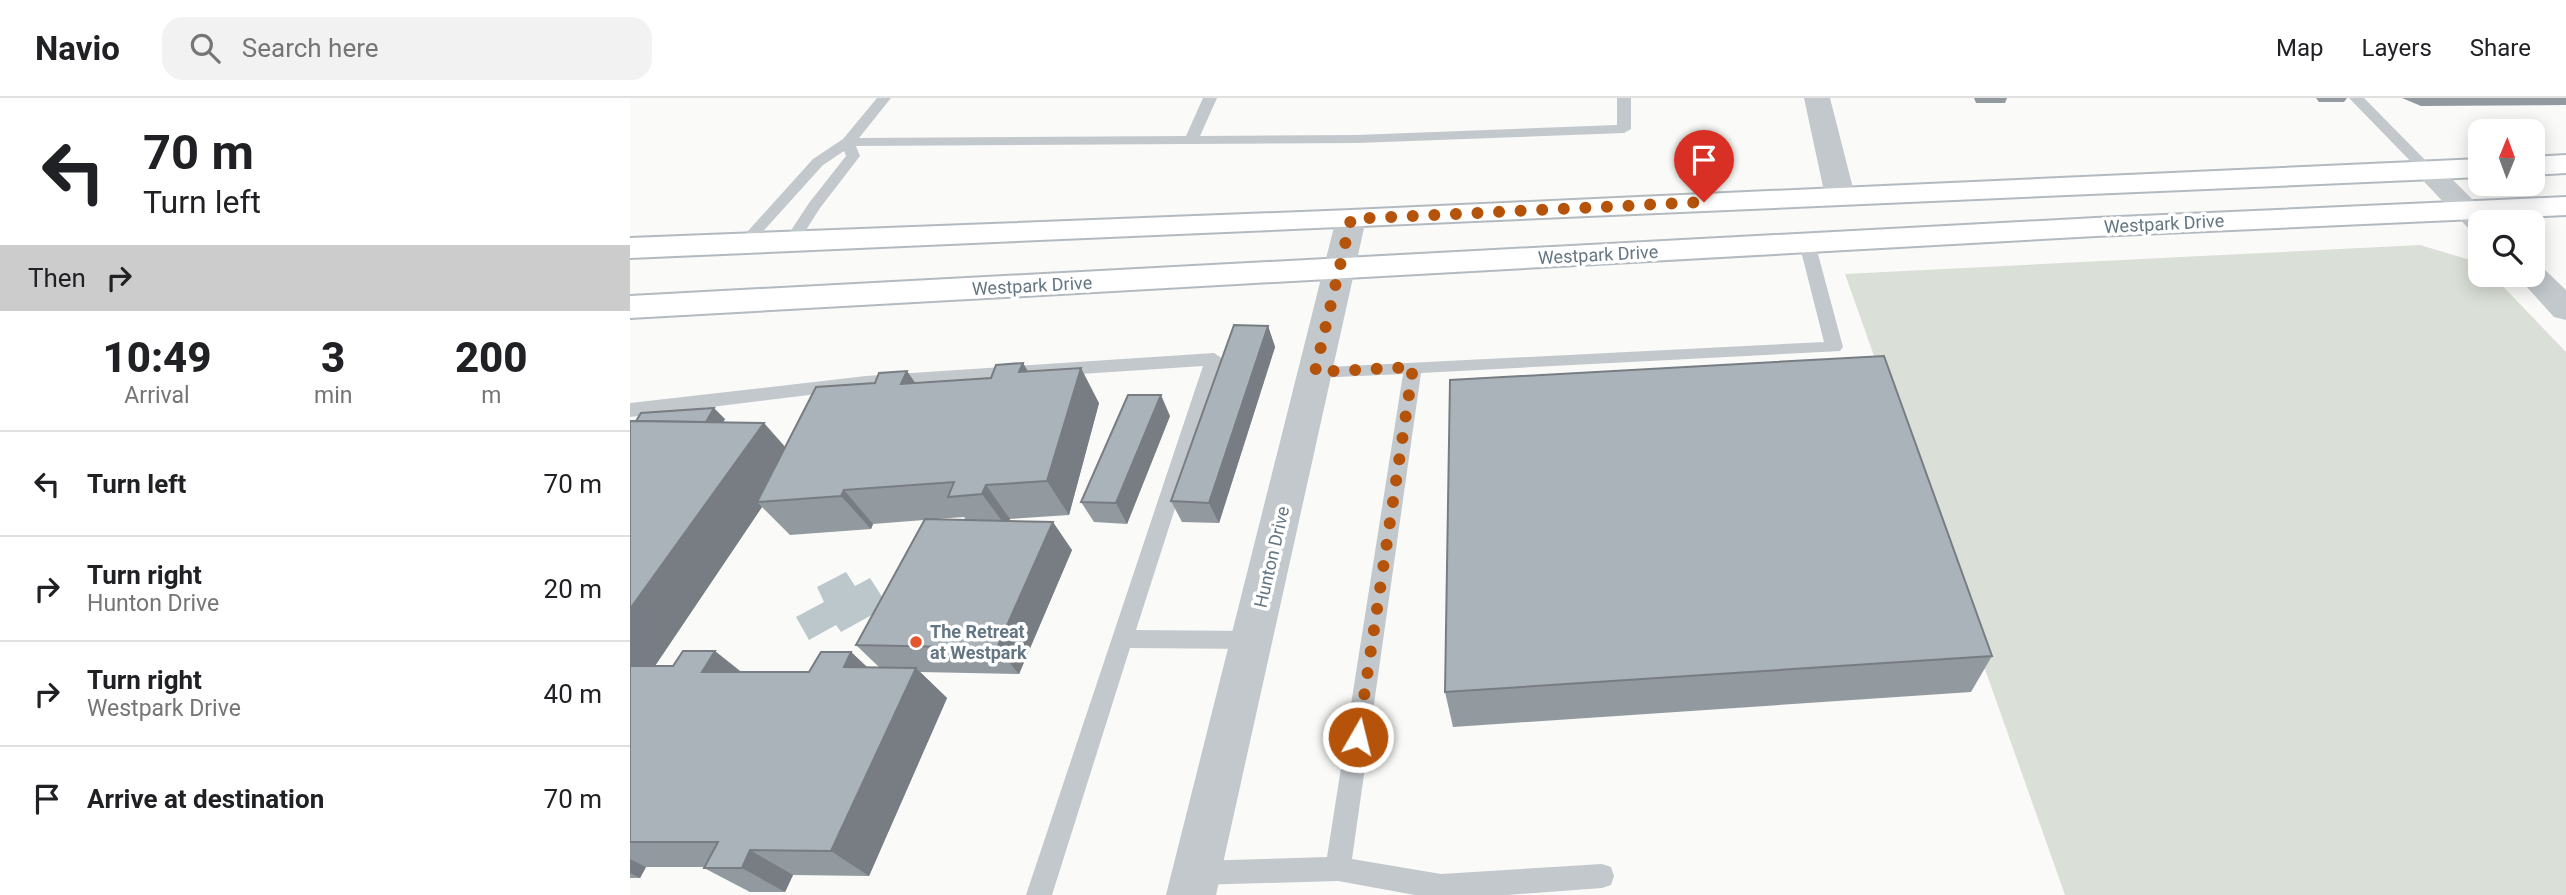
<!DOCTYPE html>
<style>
:root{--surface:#fff;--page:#f2f2f2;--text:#202124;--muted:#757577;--line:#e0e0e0}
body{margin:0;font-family:Roboto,sans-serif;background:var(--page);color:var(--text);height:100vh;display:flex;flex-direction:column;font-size:26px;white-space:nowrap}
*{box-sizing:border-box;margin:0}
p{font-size:23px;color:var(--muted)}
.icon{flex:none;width:38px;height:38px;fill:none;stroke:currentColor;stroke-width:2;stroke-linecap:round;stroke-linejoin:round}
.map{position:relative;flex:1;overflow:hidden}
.drawer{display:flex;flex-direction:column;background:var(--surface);width:630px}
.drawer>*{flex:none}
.hud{background:#fff;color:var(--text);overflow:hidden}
.needle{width:46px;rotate:1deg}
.fabs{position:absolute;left:1838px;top:21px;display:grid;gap:14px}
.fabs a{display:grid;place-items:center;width:77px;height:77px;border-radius:14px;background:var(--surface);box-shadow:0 4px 18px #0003;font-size:35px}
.pin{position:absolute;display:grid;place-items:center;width:60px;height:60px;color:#fff;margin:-72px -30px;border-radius:50% 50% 50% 0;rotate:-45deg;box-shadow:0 0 7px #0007}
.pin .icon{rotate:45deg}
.me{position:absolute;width:77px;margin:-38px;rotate:8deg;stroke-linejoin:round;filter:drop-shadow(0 0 5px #0008)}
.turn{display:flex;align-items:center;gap:24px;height:147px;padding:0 28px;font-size:32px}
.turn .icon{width:91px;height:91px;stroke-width:2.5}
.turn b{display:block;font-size:49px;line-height:60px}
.then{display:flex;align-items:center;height:66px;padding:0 28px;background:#0003;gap:14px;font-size:26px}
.eta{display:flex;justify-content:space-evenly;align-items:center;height:119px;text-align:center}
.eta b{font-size:42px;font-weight:800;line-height:49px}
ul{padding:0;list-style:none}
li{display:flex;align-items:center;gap:21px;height:105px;padding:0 28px;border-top:2px solid var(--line)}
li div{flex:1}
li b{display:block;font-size:26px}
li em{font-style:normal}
header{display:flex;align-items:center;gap:42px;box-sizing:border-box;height:98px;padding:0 35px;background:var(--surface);border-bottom:2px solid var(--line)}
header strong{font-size:33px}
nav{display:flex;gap:38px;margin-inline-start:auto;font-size:24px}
.search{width:490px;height:63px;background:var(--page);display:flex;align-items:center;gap:18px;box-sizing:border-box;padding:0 24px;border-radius:21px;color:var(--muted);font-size:26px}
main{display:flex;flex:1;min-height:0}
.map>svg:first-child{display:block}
</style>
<header>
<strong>Navio</strong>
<div class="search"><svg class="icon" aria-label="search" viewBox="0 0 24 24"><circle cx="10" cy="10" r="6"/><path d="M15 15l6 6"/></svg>Search here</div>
<nav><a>Map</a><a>Layers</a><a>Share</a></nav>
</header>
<main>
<section class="drawer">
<div class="hud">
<div class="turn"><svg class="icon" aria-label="left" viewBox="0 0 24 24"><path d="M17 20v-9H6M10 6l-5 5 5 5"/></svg><div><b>70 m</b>Turn left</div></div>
<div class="then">Then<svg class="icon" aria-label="right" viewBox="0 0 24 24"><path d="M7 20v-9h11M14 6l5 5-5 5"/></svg></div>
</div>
<div class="eta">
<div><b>10:49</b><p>Arrival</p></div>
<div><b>3</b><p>min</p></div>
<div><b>200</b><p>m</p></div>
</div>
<ul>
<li><svg class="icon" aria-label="left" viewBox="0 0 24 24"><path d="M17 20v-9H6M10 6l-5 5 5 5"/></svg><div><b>Turn left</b></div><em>70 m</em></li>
<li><svg class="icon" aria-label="right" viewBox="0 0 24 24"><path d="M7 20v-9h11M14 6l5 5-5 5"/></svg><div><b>Turn right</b><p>Hunton Drive</p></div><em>20 m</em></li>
<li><svg class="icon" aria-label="right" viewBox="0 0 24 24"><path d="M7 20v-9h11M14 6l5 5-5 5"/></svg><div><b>Turn right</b><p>Westpark Drive</p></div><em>40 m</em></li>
<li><svg class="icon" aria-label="arrive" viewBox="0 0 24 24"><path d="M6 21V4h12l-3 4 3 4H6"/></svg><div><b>Arrive at destination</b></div><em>70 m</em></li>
</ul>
</section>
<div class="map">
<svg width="1936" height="797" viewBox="0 0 1936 797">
<rect width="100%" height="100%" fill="#fafaf8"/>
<polygon fill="#dadfd7" points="1790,147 1850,165 1850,177 1862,177 1936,254 1936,797 1435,797 1215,176"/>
<polygon fill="#bbc7cb" points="216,474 225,488 240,480 258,508 211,534 206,527 179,542 166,519 194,504 187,489"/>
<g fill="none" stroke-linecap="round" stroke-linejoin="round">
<g stroke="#b3babf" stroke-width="4">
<g id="secondary">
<polygon points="1936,57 1936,75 1902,77 1902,59"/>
<polygon points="1850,61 1850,79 0,160 0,140 721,112"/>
<polygon points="1936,99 1936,117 1466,138 0,220 0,198 1466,120"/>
</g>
</g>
<g fill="#c3c8cc" fill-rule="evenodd">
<polygon points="247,0 261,0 229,40 556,38 573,0 587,0 570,38 727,37 987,27 987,0 1001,0 1001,31 994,35 727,45 226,48 230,58 190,110 167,146 157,146 154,143 179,105 216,58 214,53 193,67 119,149 109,149 106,146 109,143 183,61 213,41"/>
<polygon points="1719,0 1734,0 1803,70 1805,73 1803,76 1793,76"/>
<polygon points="1177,140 1185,145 1213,249 1210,253 791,275 722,761 811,776 972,766 981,769 984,778 981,787 972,790 877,797 785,797 708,783 567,787 558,784 555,775 558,766 567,763 697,759 773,276 685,280 676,274 679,270 1194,244 1169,145"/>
<polygon points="584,255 593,261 506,532 622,533 630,535 633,542 630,549 622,551 500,550 422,797 396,797 573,268 236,290 0,319 0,305 236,278"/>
</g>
<g fill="#c3c8cc" fill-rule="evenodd">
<polygon points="1174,0 1200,0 1225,98 1220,104 1210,107 1200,104 1195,98"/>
<polygon points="1798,64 1808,67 1865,124 1850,124 1850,133 1839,131 1784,73 1788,67"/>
<polygon points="721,112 732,114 736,121 586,797 536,797 706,121 710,114"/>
<polygon points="1902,167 1913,170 1936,192 1936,222 1924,219 1886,177 1902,177"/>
</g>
<use href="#secondary" fill="#fff" fill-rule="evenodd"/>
</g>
<g fill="#929a9f" fill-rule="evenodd">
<polygon points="1344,0 1377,0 1375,5 1346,5"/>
<polygon points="1686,0 1717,0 1714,4 1689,4"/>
<polygon points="1772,0 1936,0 1936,7 1791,8"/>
<polygon points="638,228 645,249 589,425 552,424 541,403"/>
<path d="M393 265 398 274 469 305 439 417 380 421 379 423 442 452 389 576 290 574 317 600 239 778 163 777 155 794H120L74 770 75 769H16L10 780H0V323L95 321 93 324 155 349 285 285 361 280ZM132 409 160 437 241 431 243 426 294 422 226 547 250 570H238L221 554 179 574H112L25 568ZM334 419 336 422 306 421Z"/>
<polygon points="540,318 497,426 464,424 451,404"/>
<polygon points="1362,558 1341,594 823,629 815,594"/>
</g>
<g fill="#777d82">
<polygon points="638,228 645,249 589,425 579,405"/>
<polygon points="393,265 414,300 389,274"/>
<polygon points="451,270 469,305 439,417 417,383"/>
<polygon points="277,273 302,309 271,286"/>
<polygon points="531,297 540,318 497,426 486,405"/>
<polygon points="84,310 95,321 84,341 73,330"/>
<polygon points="134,325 165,360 127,404 132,409 12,587 0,579 0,511"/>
<polygon points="356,387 380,421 377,430 352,396"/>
<polygon points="214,392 243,426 241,431 211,398"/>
<polygon points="423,424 442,452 389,576 367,550"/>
<polygon points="85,553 124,584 72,574"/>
<polygon points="221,554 254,585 214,569"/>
<polygon points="286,570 317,600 239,778 201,753"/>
<polygon points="120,752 163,777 155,794 112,770"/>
<polygon points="0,761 16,769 10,780 0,775"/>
</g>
<g fill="#aab3b9" stroke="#777d82" stroke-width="2">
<polygon points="604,227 638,228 579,405 541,403"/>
<polygon points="1254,258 1362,558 815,594 820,282"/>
<polygon points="393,265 389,274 451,270 417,383 356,387 352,396 318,399 324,384 214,392 211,398 127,404 186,289 245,285 249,275 277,273 271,286 361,280 366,267"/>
<polygon points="498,297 531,297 486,405 451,404"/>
<polygon points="84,310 76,324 6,323 11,315"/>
<polygon points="0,323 134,325 0,511"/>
<polygon points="295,421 423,424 367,550 226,547"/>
<polygon points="53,553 85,553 72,574 179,574 191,554 221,554 214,569 286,570 201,753 120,752 112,770 74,770 88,744 0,744 0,568 43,568"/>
</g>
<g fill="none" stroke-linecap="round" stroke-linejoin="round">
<polyline stroke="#b45309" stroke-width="12" stroke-dasharray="0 21.6" points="728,639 783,269 685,274 721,121 1074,104"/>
</g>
<circle fill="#e4572e" stroke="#fff" stroke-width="2.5" cx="286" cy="544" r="7"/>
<g text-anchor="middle" stroke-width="7" stroke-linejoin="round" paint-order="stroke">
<g font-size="18" fill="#657683" stroke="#fff">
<text transform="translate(1534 126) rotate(-3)" y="6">Westpark Drive</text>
<text transform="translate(968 157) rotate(-3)" y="6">Westpark Drive</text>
<text transform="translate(402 188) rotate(-3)" y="6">Westpark Drive</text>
<text transform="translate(642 459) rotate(-77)" y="6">Hunton Drive</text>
</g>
<g font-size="18" font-weight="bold" fill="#657683" stroke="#fff" text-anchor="start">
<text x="300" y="540">The Retreat<tspan x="300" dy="21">at Westpark</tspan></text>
</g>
</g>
</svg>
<div class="fabs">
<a><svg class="needle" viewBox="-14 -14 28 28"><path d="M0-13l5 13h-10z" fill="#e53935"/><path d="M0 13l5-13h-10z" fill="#757577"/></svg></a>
<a><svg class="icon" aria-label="search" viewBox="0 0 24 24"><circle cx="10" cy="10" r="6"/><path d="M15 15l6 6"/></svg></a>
</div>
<div class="pin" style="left:1074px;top:104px;background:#d93025"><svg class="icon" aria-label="arrive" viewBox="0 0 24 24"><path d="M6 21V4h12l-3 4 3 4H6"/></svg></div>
<svg class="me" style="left:728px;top:639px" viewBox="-20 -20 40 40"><circle r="17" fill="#b45309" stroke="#fff" stroke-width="3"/><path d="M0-11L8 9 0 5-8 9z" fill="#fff"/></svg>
</div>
</main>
